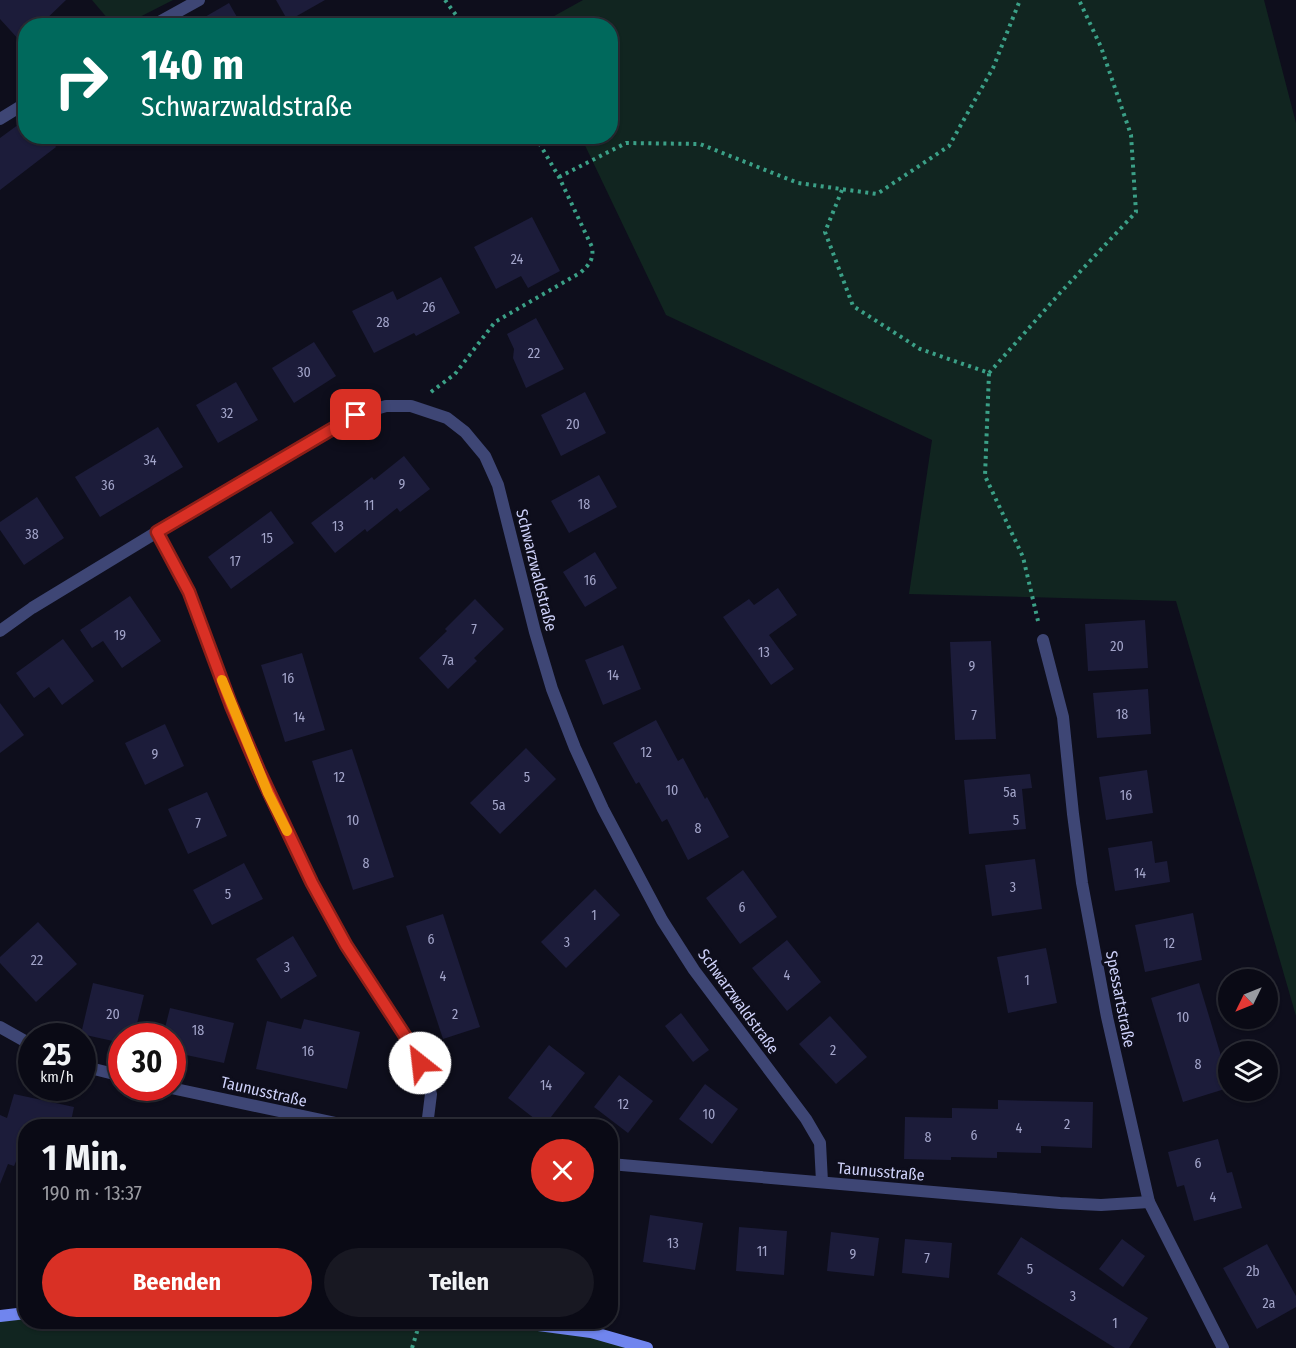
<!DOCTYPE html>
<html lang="de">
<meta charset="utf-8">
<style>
:root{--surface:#0a0a15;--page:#181822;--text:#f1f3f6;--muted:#999aa0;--line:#2a2b34;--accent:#d93025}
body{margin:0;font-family:"Fira Sans Condensed",sans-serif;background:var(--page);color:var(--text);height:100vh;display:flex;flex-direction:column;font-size:22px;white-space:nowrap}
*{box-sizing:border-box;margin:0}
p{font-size:20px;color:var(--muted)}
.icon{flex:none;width:33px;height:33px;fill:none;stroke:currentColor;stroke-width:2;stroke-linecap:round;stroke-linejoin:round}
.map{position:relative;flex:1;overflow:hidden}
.details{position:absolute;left:18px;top:1119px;width:600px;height:210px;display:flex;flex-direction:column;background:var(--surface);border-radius:24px;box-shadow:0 2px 4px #0004,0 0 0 2px var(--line)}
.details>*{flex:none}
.banner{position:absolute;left:18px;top:18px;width:600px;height:126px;border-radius:24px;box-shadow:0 2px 4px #0004,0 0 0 2px var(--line);background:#00695c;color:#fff;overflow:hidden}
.needle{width:39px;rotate:227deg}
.buttons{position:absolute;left:1218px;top:969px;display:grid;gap:12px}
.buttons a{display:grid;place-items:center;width:60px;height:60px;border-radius:50%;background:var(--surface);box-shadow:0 2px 4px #0004,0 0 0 2px var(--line);font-size:30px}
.speed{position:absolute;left:18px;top:1023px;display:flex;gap:12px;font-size:30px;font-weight:700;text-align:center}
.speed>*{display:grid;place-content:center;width:78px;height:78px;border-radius:50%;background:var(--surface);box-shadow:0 2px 4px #0004,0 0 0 2px var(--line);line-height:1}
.speed small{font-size:15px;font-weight:400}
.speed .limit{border:9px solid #d22;background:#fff;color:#111}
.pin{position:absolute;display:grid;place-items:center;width:51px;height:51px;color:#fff;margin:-26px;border-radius:12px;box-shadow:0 3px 9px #0006}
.me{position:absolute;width:66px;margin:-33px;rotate:331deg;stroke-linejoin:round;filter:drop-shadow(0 0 4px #0008)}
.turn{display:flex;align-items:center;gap:21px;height:126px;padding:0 24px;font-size:27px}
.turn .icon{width:78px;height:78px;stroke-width:2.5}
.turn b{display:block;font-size:42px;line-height:51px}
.round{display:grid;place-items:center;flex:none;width:63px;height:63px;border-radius:32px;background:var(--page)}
.overview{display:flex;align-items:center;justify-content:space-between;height:102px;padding:0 24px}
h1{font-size:36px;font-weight:700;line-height:45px}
.primary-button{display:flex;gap:12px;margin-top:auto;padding:12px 24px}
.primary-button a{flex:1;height:69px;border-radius:36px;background:var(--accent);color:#fff;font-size:24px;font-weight:700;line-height:69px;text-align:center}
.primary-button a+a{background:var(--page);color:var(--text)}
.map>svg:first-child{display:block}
</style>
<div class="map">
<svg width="1296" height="1348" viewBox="0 0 1296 1348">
<rect width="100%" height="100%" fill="#0e0e1c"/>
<g fill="#112520">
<polygon points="92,0 173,0 124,25 114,26"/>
<polygon points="583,0 1264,0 1296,123 1296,1016 1176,601 909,594 932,440 666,315 581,137 610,136 610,26 538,25"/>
<polygon points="25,1313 26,1322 516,1322 647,1348 0,1348 0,1316"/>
</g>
<g fill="#1c1c3a">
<polygon points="0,0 66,0 39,26 26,26 26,38 21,42 0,19"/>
<polygon points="276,0 325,0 288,21"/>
<polygon points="229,3 242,26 190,26 198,21"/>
<polygon points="285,18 289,26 271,26"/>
<polygon points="26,119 26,136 49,136 56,147 0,190 0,138"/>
<polygon points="532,217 560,271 528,288 521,276 496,289 474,247"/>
<polygon points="441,277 460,313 416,336 414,333 374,353 352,311 393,291 397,300"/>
<polygon points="536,318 564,369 526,388 513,358 514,349 507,334"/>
<polygon points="314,342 336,376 294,403 272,368"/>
<polygon points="236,382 258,420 218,443 196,405"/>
<polygon points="585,392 606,433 561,456 541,415"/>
<polygon points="158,427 183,467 100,517 75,477"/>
<polygon points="404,456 430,489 400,512 397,508 367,532 365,529 335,553 311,523 372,477 374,480"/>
<polygon points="599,475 617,507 569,533 551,501"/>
<polygon points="37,497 64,538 24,565 0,530 0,522"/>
<polygon points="271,511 294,543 231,589 208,557"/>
<polygon points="595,552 617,588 585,607 563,572"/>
<polygon points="778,588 797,615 769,635 794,669 771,685 723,617 749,599 754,605"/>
<polygon points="130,596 161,641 122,668 103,641 92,648 80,630"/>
<polygon points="475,599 504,629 474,658 477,661 448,689 419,658 447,631 445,629"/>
<polygon points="1145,620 1148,668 1088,671 1085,624"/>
<polygon points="63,639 94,681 62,705 49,687 34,698 16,673"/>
<polygon points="991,641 996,739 955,740 950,642"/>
<polygon points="623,645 641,689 603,705 585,660"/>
<polygon points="302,653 325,730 285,742 261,665"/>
<polygon points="1148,689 1151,734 1097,738 1093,693"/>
<polygon points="0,703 24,735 0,753"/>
<polygon points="656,720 678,761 683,758 705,799 707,797 729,837 688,860 667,819 662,822 639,782 636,784 613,743"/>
<polygon points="165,724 184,766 145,785 125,743"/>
<polygon points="526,748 556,779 500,834 470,803"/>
<polygon points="352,749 394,877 353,890 312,761"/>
<polygon points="1147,770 1153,813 1106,820 1099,777"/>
<polygon points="1030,774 1032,788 1022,789 1026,829 969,834 964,780"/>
<polygon points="207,792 227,836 188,854 168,809"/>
<polygon points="1152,841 1155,863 1167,861 1170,882 1115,891 1108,848"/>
<polygon points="1035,859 1042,909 992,916 985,865"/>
<polygon points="244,863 263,899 212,925 193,890"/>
<polygon points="743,870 777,917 740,944 706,898"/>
<polygon points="595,889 620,915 566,968 541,942"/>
<polygon points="1193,913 1202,960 1145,972 1135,925"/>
<polygon points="443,914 480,1027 443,1039 406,926"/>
<polygon points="38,922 77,964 36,1002 0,963 0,957"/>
<polygon points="293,936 317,976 281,999 256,959"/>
<polygon points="787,940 821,982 787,1011 752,968"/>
<polygon points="1046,948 1057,1003 1008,1013 997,957"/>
<polygon points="93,983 144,995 134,1036 122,1036 122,1043 81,1034"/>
<polygon points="1199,983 1228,1079 1228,1088 1183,1102 1151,998"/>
<polygon points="170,1008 234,1023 224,1063 172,1052 172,1036 163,1036"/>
<polygon points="681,1013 709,1050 693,1062 665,1026"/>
<polygon points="830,1016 867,1057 836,1084 799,1044"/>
<polygon points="304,1019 360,1032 347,1089 256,1069 267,1021 301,1029"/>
<polygon points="549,1045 585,1073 544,1126 508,1098"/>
<polygon points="619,1075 653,1101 628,1133 594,1107"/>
<polygon points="705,1084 738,1109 712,1144 679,1119"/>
<polygon points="14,1094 74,1107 70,1126 26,1126 26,1138 14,1166 8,1164 0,1184 0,1115 7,1118"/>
<polygon points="998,1100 1093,1102 1092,1148 1041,1146 1041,1153 997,1152 997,1158 951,1157 951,1160 904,1159 905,1117 952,1118 952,1108 998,1109"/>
<polygon points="1218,1139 1227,1173 1232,1172 1242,1208 1194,1221 1184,1185 1177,1187 1168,1152"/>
<polygon points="650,1215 703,1223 695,1270 643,1262"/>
<polygon points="739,1227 787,1231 784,1275 736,1271"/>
<polygon points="831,1232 879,1238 874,1276 827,1271"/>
<polygon points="1021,1237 1148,1318 1129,1348 1115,1348 997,1274"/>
<polygon points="905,1239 952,1243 949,1278 902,1273"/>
<polygon points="1122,1239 1145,1256 1123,1287 1099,1269"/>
<polygon points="1267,1244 1296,1296 1296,1307 1257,1329 1223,1268"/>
</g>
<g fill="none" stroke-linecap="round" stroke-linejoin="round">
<g stroke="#3ba087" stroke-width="4" stroke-dasharray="3 4.5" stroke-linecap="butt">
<polyline points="445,0 464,26"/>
<polyline points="559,177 626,143 700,144 798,183 877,194 949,146 993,68 1020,0"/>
<polyline points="842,190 825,232 853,306 920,349 989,373 985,476 1023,557 1038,621"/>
<polyline points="989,373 1060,293 1136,212 1131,135 1101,47 1079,0"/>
<path d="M431 392 455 374 495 322 580 273C589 265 594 260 592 247L559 177 535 136"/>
<polyline points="412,1348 420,1322"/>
</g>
<g stroke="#3e4675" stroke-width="12">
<polyline points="152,26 199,0"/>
<polyline points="0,119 26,103"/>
<polyline points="157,532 189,592 231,706 268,793 312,883 346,945 415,1051 431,1094 427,1126"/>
<polyline points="0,631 32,608 157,532 356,415 386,406 411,406 447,418 465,432 485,456 498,485 535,632 552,689 575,748 603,809 662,920 694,970 806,1119 820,1143 822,1182"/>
<polyline points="1043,640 1063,717 1073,814 1082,883 1107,1017 1149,1202 1223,1348"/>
<polyline points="0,1027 32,1045"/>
<polyline points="82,1066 122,1076"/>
<polyline points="171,1088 350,1126"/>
<polyline points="610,1164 1060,1203 1101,1205 1149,1202"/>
</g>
<g stroke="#7085ee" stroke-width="12">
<polyline points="0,1316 26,1313"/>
<polyline points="516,1322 591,1332 647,1348"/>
</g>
</g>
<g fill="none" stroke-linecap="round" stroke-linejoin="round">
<g stroke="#8d1f18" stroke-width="15">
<polyline id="route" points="356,415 157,532 189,592 231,705 259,771 312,883 346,945 415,1051 420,1063"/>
</g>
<use href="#route" stroke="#d93025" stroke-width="10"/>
<polyline stroke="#f59e0b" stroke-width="10" points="222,680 268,793 287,831"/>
</g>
<g text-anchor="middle" stroke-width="6" stroke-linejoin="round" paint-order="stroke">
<g font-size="14" fill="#a2a4c9">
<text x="517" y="264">24</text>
<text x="429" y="312">26</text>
<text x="383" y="327">28</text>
<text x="534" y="358">22</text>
<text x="304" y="377">30</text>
<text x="227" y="418">32</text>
<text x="573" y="429">20</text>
<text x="150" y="465">34</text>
<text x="402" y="489">9</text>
<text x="108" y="490">36</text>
<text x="584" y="509">18</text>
<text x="369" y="510">11</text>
<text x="338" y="531">13</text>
<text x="32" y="539">38</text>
<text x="267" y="543">15</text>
<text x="235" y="566">17</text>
<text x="590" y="585">16</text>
<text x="474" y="634">7</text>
<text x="120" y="640">19</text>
<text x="1117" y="651">20</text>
<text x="764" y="657">13</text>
<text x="448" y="665">7a</text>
<text x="972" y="671">9</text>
<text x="613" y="680">14</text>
<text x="288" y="683">16</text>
<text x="1122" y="719">18</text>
<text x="974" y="720">7</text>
<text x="299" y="722">14</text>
<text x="646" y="757">12</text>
<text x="155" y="759">9</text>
<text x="339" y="782">12</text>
<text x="527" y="782">5</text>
<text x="672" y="795">10</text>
<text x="1010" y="797">5a</text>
<text x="1126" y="800">16</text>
<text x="499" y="810">5a</text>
<text x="353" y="825">10</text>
<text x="1016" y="825">5</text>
<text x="198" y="828">7</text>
<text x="698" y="833">8</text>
<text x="366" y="868">8</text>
<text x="1140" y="878">14</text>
<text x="1013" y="892">3</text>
<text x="228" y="899">5</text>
<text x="742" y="912">6</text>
<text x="594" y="920">1</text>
<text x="431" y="944">6</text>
<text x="567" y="947">3</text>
<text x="1169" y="948">12</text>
<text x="37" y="965">22</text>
<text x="287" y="972">3</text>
<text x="787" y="980">4</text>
<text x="443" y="981">4</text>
<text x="1027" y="985">1</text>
<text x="113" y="1019">20</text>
<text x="455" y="1019">2</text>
<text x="1183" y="1022">10</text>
<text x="198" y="1035">18</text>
<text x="833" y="1055">2</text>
<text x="308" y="1056">16</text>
<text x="1198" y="1069">8</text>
<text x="546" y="1090">14</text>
<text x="623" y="1109">12</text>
<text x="709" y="1119">10</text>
<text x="1067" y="1129">2</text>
<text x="1019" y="1133">4</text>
<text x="974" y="1140">6</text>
<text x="928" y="1142">8</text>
<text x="1198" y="1168">6</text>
<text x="1213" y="1202">4</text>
<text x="673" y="1248">13</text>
<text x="762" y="1256">11</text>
<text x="853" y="1259">9</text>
<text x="927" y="1263">7</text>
<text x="1030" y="1274">5</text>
<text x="1253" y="1276">2b</text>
<text x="1073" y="1301">3</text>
<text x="1269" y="1308">2a</text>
<text x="1115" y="1328">1</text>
</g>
<g font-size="16" fill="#ced1f9" stroke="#0e0e1c">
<text transform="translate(537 570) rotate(76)" y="6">Schwarzwaldstraße</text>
<text transform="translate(1121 999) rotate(79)" y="6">Spessartstraße</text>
<text transform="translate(739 1001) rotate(54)" y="6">Schwarzwaldstraße</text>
<text transform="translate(264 1091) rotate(13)" y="6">Taunusstraße</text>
<text transform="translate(881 1171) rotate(5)" y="6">Taunusstraße</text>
</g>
</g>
</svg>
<div class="buttons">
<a><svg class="needle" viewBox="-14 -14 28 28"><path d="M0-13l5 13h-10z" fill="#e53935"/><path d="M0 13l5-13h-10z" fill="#999aa0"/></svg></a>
<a><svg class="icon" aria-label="layers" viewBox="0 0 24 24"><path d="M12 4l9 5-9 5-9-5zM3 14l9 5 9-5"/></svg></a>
</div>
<div class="speed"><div>25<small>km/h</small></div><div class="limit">30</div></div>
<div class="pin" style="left:356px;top:415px;background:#d93025"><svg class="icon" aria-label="arrive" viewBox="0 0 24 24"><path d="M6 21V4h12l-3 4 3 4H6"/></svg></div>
<svg class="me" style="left:420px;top:1063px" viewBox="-20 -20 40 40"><circle r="19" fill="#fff"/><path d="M0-13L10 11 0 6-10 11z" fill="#d93025"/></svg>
<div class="banner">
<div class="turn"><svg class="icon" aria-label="right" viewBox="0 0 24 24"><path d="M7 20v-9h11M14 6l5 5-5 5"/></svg><div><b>140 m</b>Schwarzwaldstraße</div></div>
</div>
<section class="details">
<div class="overview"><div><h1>1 Min.</h1><p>190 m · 13:37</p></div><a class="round" style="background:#d93025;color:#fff"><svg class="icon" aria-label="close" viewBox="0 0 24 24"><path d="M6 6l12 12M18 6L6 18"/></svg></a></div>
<div class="primary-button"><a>Beenden</a><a>Teilen</a></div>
</section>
</div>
